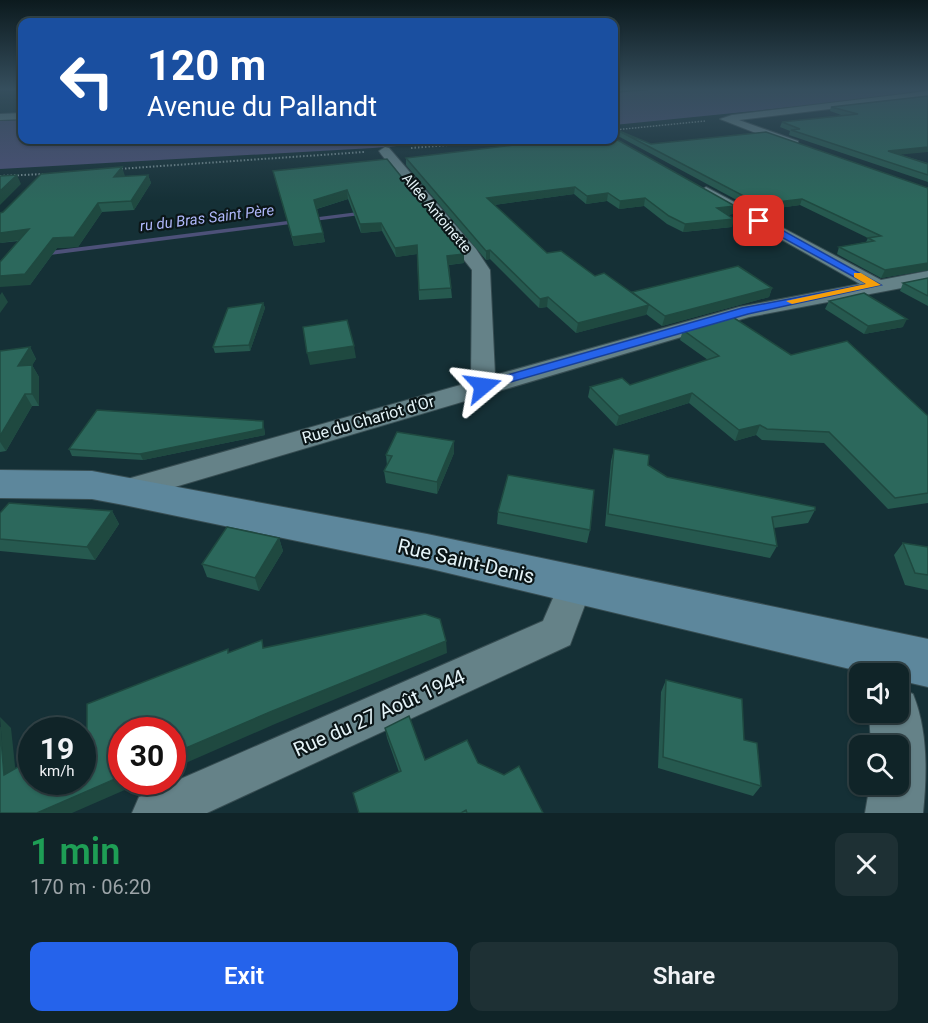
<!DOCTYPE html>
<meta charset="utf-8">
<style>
:root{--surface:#102428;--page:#1e3034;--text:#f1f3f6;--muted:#9ca4a8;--line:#304145;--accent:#2563eb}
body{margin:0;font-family:Roboto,sans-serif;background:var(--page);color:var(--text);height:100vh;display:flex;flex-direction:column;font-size:22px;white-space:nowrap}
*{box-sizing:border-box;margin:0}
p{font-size:20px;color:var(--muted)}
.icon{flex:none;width:33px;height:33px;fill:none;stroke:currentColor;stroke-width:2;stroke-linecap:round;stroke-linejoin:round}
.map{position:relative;height:813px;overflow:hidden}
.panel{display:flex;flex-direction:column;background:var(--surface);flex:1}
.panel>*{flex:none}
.top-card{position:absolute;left:18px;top:18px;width:600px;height:126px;border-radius:12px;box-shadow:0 2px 4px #0004,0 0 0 2px var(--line);background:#1a4fa0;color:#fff;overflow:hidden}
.tools{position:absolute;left:849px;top:663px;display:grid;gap:12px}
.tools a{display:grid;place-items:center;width:60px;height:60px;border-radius:12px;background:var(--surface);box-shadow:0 2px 4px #0004,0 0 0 2px var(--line);font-size:30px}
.speed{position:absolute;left:18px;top:717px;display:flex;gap:12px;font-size:30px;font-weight:700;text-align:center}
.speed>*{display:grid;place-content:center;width:78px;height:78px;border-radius:50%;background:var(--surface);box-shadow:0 2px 4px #0004,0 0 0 2px var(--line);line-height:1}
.speed small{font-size:15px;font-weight:400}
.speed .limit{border:9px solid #d22;background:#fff;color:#111}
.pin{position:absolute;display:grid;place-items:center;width:51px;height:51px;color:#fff;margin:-26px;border-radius:12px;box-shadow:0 3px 9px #0006}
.me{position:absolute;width:66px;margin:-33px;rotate:74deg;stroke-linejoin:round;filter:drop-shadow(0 0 4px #0008)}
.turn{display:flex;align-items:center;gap:21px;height:126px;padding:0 30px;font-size:27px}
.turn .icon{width:78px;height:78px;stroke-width:2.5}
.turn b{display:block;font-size:42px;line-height:51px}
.round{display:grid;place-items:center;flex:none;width:63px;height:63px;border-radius:12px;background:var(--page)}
.headline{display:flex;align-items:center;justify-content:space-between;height:102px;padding:0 30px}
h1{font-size:36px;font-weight:600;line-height:45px;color:#1e9e55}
.button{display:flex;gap:12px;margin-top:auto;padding:12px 30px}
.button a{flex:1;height:69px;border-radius:12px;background:var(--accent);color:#fff;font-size:24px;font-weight:600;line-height:69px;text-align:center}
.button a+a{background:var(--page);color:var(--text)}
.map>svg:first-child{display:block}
</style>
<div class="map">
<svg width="928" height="813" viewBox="0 0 928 813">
<rect width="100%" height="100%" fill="#153036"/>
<g fill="#4d5179">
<polygon points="664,89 928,89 872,99 614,125 614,93"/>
<polygon points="22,120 22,140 469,140 373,148 0,169 0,121"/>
</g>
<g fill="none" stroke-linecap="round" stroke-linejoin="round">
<polygon fill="#4d5179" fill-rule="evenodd" points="366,211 368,212 368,214 42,256 38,254 42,252"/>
<g stroke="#374d52" stroke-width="2">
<g id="minor">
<polygon points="928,91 928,97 739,120 798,141 798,147 794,148 720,119 732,115"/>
<polygon points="22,113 22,119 0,120 0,114"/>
<polygon points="385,147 389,148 476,249 490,270 495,375 739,307 860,284 701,194 699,191 706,187 881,280 928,271 928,283 749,317 124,502 113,499 109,491 113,483 471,382 472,270 381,154 379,151"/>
<polygon points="575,571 587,575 592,586 570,645 207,813 132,813 139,797 543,621 563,575"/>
</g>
</g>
<g stroke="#374d52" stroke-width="2">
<path id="tertiary" d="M898 688 913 694C928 731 927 774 923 813H865L870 784H898V746H871L869 712H898Z"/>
</g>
<g stroke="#374d52" stroke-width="2">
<polygon id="secondary" points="0,470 92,471 124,477 427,534 928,639 928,687 898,680 898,674 871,674 427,568 124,505 92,499 0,498"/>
</g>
<g stroke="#788e93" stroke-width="1.5" stroke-dasharray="1.5 1.5" stroke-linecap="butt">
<polyline points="614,90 629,89"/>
<polyline points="614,130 705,121"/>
</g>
<g stroke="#788e93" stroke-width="2" stroke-dasharray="1.5 2" stroke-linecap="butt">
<polyline points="411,148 511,140"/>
<polyline points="118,169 364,152"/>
<polyline points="0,176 44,174"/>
</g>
<use href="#minor" fill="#658288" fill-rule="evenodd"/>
<use href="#tertiary" fill="#658288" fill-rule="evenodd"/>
<use href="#secondary" fill="#5d879c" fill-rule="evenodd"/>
</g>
<g fill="#26594f">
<polygon points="928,96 901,155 928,163 928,182 789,135 790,131 780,127 782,122 844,116 830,111 831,107"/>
<polygon points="619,131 651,144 928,188 928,270 881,278 837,254 839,247 866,242 868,238 800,205 757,211 618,136"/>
<polygon points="524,140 614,140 733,214 728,215 732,227 683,232 667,224 644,206 619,209 607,201 586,204 574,194 494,205 547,253 632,293 772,288 769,297 662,326 646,314 576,333 547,307 539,308 490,259 486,260 406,165 406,158 524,144"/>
<polygon points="387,159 464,263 449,265 451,288 452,298 419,300 417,254 396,257 382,231 361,233 348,199 317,209 325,242 294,246 273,171"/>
<polygon points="148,175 151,183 134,210 102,212 78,247 57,248 30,285 19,241 0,243 125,176"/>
<polygon points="928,278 928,306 900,291 903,283"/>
<polygon points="829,301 903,327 864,334 825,309"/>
<polygon points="263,303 265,308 250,351 215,353 213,347"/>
<polygon points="683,330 791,355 928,416 928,503 888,509 824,443 762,440 756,435 735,441 689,403 616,426 588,397 590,387 630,385 708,360 680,340"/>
<polygon points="30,347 36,359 32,365 39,377 39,406 32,406 6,451 0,452 0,351"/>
<polygon points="264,427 265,435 143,460 72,456 69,449"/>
<polygon points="614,449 648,465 667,477 815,510 808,523 774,528 777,546 770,558 605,526 611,461"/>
<polygon points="454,453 437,494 386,483 384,471 387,466 386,455"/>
<polygon points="112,511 119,524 95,560 0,551 0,513"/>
<polygon points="498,512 590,530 587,543 497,524"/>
<polygon points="279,538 283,551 259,591 207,577 202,564"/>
<polygon points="903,543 928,547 928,590 905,585 894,555"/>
<polygon points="666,680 761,786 753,796 658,768 661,692"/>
<polygon points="385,728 425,760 478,763 543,813 359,813 399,772 387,738"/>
</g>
<g fill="#1f4940">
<polygon points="928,147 928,152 886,156 888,151"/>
<polygon points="122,167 125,176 114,177"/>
<polygon points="17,175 21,184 0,205 0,191"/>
<polygon points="148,175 151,183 134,210 131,201"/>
<polygon points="575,187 574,194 486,206 487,198"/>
<polygon points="347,190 348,199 316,209 314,200"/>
<polygon points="608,193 607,201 586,204 587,196"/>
<polygon points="645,198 644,206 619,209 620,201"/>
<polygon points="802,199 800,205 757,211 759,204"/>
<polygon points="98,203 102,212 78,247 57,248 30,285 0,287 0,276 53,238"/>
<polygon points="735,206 733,214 715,216 717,208"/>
<polygon points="734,219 732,227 683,232 685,224"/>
<polygon points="381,223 382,231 361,233 360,224"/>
<polygon points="29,229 33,238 0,243 0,233"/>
<polygon points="323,233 325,242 294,246 292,237"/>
<polygon points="417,245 417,254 396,257 395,248"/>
<polygon points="490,250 490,259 486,260 486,251"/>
<polygon points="464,254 464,263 448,265 447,256"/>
<polygon points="928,263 928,270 881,278 885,270"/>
<polygon points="772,288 769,297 662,326 665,316"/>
<polygon points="2,292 8,302 0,313 0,295"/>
<polygon points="548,297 547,307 539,308 540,299"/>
<polygon points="263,303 265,308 250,351 249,345"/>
<polygon points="649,305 646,315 576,333 578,323"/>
<polygon points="907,319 903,327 864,334 868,326"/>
<polygon points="354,346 356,358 310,365 307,353"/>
<polygon points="30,347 36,359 25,378 18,366"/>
<polygon points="32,365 39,377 39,406 32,394"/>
<polygon points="692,393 689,403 616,426 619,416"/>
<polygon points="25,394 32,406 6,451 0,442 0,436"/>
<polygon points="263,421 265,435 143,460 140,454"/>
<polygon points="760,425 756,435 735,441 739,430"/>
<polygon points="454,441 454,453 437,494 437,482"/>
<polygon points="112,511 119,524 95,560 87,547"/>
<polygon points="279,538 283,551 259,591 255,578"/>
<polygon points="446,641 447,653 275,724 172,769 172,754 270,712"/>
<polygon points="0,717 11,728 17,785 4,775"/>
<polygon points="122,776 122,782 143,782 72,813 37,813"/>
</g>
<g fill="#2c685c" stroke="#1f4940" stroke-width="1.5">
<polygon points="928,96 928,147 888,151 928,164 928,175 791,130 800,129 782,122 858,114 831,107"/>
<polygon points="619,131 651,144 766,132 928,188 928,263 885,270 839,247 874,241 868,238 881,236 802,199 759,204"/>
<polygon points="614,138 735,206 717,208 734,219 685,224 669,216 645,198 620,201 608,193 587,196 575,187 487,198 547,253 561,251 595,276 604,273 649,305 578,323 548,297 540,299 490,250 486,251 406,158 531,143 526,140 614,140"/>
<polygon points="387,159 464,254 447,256 451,288 419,290 417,245 395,248 381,223 360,224 347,190 314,200 323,233 292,237 273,171"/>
<polygon points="122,167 114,177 148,175 131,201 98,203 74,237 53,238 25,274 0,276 0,262 29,229 0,233 0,213 3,212 41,174"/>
<polygon points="17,175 0,191 0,176"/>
<polygon points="738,266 772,288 665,316 632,292"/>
<polygon points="928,278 928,296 903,283"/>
<polygon points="864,293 907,319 868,326 829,301"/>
<polygon points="263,303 249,345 213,347 228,308"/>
<polygon points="731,316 791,355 847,341 928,416 928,493 895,498 829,432 767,429 760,425 739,430 692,393 619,416 590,387 622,378 630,385 719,356 683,330"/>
<polygon points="347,320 354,346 307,353 303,327"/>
<polygon points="30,347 18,366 32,365 32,394 25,394 0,436 0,351"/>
<polygon points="97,410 263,421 263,429 140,454 69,449"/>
<polygon points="397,432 454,441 437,482 384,471 392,456 386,455"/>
<polygon points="614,449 649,455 648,465 667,477 815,507 815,510 772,517 777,546 608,514"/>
<polygon points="508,475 594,490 590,530 498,512"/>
<polygon points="9,503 112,511 87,547 0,539 0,513"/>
<polygon points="227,527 279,538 255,578 202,564"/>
<polygon points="903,543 928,547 928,575 915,573"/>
<polygon points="425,614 440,619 446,641 270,712 172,754 172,730 122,730 122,776 37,813 0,813 0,727 4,775 32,759 32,782 82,782 82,731 87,728 87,704 228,649 228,653 262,640 263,648"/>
<polygon points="666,680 742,699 744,740 757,743 761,786 663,757"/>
<polygon points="409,716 425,760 467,740 478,763 504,775 519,766 543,813 467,813 466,810 461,813 359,813 353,793 401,771 385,728"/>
</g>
<linearGradient id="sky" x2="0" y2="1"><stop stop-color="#0c1a1e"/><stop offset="0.44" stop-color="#354e5d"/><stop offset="1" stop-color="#354e5d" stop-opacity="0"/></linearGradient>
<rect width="928" height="202" fill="url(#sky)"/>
<polygon fill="#2563eb" stroke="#184099" stroke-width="1.5" points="756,219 762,219 881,285 748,314 483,390 477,386 479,383 742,308 867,284 756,223"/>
<polygon fill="#f59e0b" points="854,273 861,273 881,285 792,304 786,301 866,284 854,277"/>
<g text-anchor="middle" stroke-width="4.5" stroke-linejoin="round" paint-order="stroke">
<g font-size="14" fill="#e5f4f8" stroke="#0b1618">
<text transform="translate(437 213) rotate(50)" y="5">Allée Antoinette</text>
</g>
<g font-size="15" font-style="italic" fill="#b0b8fb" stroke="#0b1618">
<text transform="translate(207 218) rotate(-7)" y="5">ru du Bras Saint Père</text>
</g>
<g font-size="16" fill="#e5f4f8" stroke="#0b1618">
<text transform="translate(368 419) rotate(-16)" y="6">Rue du Chariot d'Or</text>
</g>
<g font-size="20" fill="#e5f4f8" stroke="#0b1618">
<text transform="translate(466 561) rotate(13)" y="7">Rue Saint-Denis</text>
<text transform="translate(379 713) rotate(-24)" y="7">Rue du 27 Août 1944</text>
</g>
</g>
</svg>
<div class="tools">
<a><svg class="icon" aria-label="sound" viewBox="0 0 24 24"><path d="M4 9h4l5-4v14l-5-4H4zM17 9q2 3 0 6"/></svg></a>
<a><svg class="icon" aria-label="search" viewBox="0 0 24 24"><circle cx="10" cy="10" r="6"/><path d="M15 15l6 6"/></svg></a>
</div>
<div class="speed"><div>19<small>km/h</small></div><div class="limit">30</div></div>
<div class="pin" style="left:759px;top:221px;background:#d93025"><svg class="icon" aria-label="arrive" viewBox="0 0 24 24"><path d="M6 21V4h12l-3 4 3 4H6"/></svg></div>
<svg class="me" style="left:483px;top:386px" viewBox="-20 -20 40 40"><path d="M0-17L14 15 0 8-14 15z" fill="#2563eb" stroke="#fff" stroke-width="4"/></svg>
<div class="top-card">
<div class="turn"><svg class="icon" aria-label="left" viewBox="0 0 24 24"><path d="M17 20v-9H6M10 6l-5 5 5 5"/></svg><div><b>120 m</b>Avenue du Pallandt</div></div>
</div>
</div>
<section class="panel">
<div class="headline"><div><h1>1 min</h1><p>170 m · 06:20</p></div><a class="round"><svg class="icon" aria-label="close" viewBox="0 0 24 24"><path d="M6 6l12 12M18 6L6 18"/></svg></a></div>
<div class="button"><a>Exit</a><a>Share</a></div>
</section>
